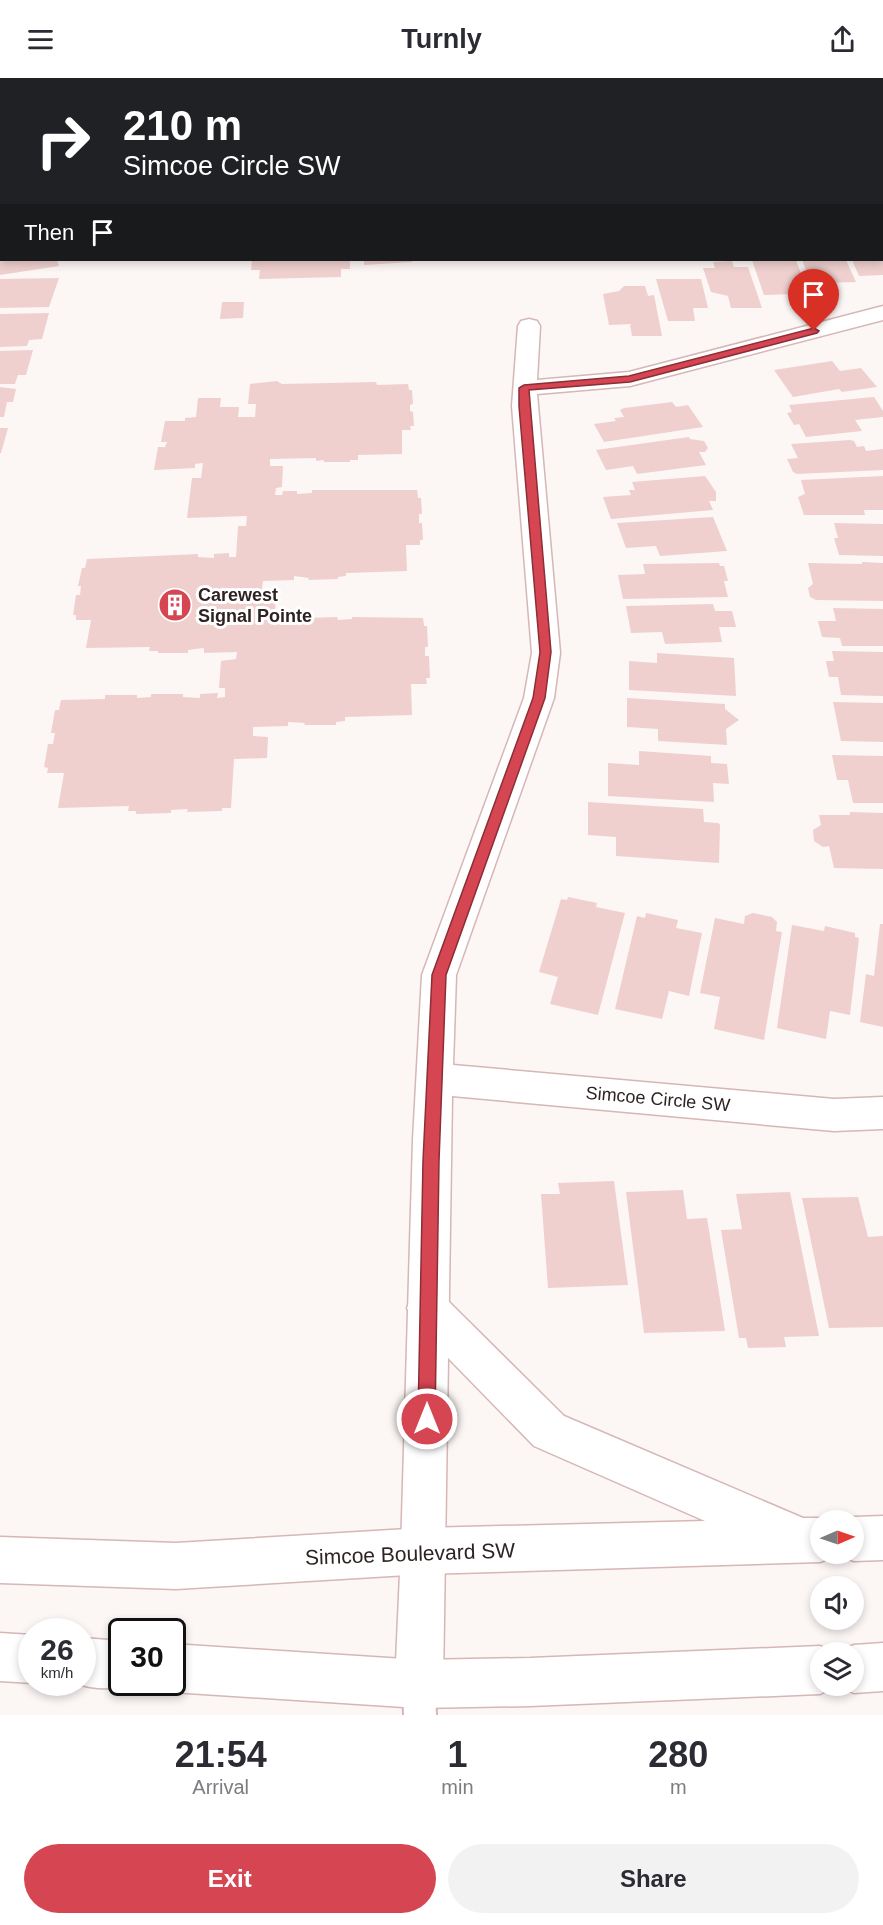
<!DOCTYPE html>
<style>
:root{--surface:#fff;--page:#f2f2f3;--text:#2b2b33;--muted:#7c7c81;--accent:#d64652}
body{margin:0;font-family:Helvetica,sans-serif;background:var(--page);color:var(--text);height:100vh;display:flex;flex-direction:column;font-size:22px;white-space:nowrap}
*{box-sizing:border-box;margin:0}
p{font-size:20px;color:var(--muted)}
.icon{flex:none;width:33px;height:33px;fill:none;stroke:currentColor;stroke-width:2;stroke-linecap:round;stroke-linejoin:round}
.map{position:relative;height:1637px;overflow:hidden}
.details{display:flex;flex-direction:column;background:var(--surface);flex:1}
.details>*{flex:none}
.hud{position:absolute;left:0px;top:0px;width:884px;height:183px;box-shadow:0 3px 9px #0003;background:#202124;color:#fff;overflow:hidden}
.needle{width:39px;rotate:88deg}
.tools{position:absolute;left:810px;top:1432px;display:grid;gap:12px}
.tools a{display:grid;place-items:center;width:54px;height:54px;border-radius:50%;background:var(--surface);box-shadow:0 3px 9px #0003;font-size:30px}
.speed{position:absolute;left:18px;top:1540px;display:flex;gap:12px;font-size:30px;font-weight:700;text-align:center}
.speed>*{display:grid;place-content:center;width:78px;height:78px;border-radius:50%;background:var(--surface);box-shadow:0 3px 9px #0003;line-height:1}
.speed small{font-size:15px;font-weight:400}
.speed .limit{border:3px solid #111;border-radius:9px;background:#fff;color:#111}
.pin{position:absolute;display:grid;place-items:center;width:51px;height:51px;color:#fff;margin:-62px -26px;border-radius:50% 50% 50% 0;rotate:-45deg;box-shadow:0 0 6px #0007}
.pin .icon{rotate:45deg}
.me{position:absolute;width:66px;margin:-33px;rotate:0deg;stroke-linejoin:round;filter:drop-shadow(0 0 4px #0008)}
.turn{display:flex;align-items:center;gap:21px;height:126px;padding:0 24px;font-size:27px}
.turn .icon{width:78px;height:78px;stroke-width:2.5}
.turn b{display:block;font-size:42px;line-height:51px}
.then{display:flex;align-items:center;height:57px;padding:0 24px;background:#0003;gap:12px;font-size:22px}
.eta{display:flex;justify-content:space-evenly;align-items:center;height:102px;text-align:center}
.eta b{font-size:36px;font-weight:700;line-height:42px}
.primary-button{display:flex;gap:12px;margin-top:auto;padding:12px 24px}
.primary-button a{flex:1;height:69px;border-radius:36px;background:var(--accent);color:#fff;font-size:24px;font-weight:700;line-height:69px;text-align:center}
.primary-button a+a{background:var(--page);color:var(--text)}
header{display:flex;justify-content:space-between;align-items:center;height:78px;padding:0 24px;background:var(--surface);font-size:27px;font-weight:700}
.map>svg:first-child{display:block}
</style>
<header><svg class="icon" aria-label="menu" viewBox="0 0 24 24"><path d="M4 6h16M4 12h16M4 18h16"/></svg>Turnly<svg class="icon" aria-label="share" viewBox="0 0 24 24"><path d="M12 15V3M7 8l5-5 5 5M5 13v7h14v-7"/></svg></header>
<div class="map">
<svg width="883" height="1637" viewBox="0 0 883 1637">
<rect width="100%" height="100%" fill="#fcf6f5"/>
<polygon fill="#f9c2c1" points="0,0 696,0 2,2 0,94"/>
<g fill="#efd0cf">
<polygon points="0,182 57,182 59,188 0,197"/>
<polygon points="252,182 350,182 350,191 341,191 341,199 259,201 260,192 251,192"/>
<polygon points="364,182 412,182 412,184 364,187"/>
<polygon points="752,182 796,182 804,204 791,204 795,216 764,217"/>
<polygon points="802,182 846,182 856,204 825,205 820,194 807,194"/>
<polygon points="852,182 883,182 883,197 859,198"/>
<polygon points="732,183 734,189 748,189 762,230 731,230 728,218 711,214 703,190 715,190 713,184"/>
<polygon points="59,200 49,229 0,230 0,201"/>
<polygon points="656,201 701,201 708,230 693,230 695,243 668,243"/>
<polygon points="624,208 645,208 648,218 654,217 662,258 632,258 630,247 632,246 609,247 603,216 619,213"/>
<polygon points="222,224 244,224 243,240 220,241"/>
<polygon points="49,235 42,261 29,262 27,268 0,269 0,236"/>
<polygon points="33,272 26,297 18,297 15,306 0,306 0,273"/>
<polygon points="832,283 840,293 861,290 877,309 842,314 839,311 793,319 774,292"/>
<polygon points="277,303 282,306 376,304 377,307 408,306 409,312 412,312 413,326 410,327 410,333 413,334 414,348 410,348 411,352 402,352 402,376 358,377 358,382 350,382 350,384 324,384 324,382 316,383 316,380 270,381 270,388 283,388 282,409 276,410 275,417 282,417 283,413 297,413 297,416 312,415 312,412 417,412 418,420 421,420 422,436 419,436 419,445 422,445 423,462 420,462 420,467 406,467 407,493 346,495 346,498 338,499 338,501 308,502 309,500 294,498 294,502 263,503 262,511 276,512 275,537 268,537 268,545 276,545 276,541 292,540 292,544 308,542 308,540 337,539 338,542 352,541 352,539 423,540 424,548 427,548 428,569 425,569 425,578 429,578 430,600 426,600 427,606 411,606 412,637 345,639 345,643 336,644 336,647 304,647 305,645 288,644 288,648 253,649 253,658 268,659 267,680 234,681 231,730 222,730 222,733 187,734 188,731 171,732 171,735 136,736 136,733 128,733 129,728 58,730 64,695 47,695 48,690 44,689 48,666 53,666 55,655 51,655 55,632 59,632 61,622 105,621 105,617 137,617 137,620 151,619 151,616 183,616 183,619 200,620 200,616 218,615 217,620 225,619 225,610 219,610 221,583 236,581 237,574 204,575 204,570 188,572 188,575 158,575 158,573 149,573 150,569 86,570 91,542 76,542 76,537 73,537 76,517 80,517 81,508 78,508 82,490 85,490 87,481 198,476 198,479 214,480 214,476 229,475 229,479 236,479 238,448 246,448 247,438 187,440 192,400 201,400 203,385 195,386 195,390 154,392 158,369 165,369 167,364 161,364 165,343 185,343 185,340 196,339 198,320 221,320 220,329 239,329 238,339 255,339 256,326 248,326 250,306"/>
<polygon points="0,309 16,311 13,324 7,324 4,339 0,339"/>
<polygon points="874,319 883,333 883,339 855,342 862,353 806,359 799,346 794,347 787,335 792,334 789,327"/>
<polygon points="672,324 676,329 688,327 703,349 604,364 594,346 616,343 614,340 624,339 620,332 624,330"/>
<polygon points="0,350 8,350 1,375 0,375"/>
<polygon points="689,359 690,361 704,363 708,370 705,374 699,374 706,387 637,396 633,388 606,392 596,372"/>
<polygon points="850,362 854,363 857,369 864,368 866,373 883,371 883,392 797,396 793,394 787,381 798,380 791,366"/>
<polygon points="705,398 716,414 716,423 709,423 713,432 611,441 603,419 631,417 629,412 635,412 632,404"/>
<polygon points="883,398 883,432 864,432 865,437 804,437 798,419 805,416 801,402"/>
<polygon points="713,439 727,473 660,478 656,468 626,470 617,445"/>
<polygon points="834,445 883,446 883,478 839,477 834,460 838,460"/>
<polygon points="862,484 883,485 883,523 816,522 810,519 808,510 813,506 808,485 862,486"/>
<polygon points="719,485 720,488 724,488 728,503 724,503 728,519 623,521 618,497 645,496 643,486"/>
<polygon points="713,526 715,533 732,533 736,549 719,549 722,564 665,566 662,554 631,555 626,528"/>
<polygon points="833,530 883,531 883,568 842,568 840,560 822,559 818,543 836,543"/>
<polygon points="832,573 883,574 883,618 841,617 838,599 829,599 826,583 834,583"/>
<polygon points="657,575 734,580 736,618 629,612 629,583 657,585"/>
<polygon points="627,620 725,626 725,631 739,642 726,651 727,667 658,663 658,651 627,649"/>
<polygon points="833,624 883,625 883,664 841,663"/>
<polygon points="639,673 711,678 711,685 727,686 729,706 713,705 714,724 608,718 608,685 639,687"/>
<polygon points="832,677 883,678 883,725 853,725 848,702 837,702"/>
<polygon points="588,724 703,731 704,744 718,745 720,747 719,785 616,778 616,759 588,757"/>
<polygon points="850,734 883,735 883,791 834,790 829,768 823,769 814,763 813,752 821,747 819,737 850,737"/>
<polygon points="568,819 597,825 596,829 625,835 598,937 550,926 558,899 539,894 561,821 567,822"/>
<polygon points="646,835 678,842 676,850 702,855 689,918 669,913 662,941 615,931 637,838 645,840"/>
<polygon points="753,835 772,839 777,844 776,853 782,854 764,962 714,951 720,919 700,915 715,840 744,846 745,838"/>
<polygon points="880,846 883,846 883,949 860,944 866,896 874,898"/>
<polygon points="792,847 824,853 825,848 855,855 855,859 859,860 850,937 830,933 826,961 777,950"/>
<polygon points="614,1103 628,1207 548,1210 541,1116 560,1116 558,1105"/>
<polygon points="683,1112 687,1141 707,1140 725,1253 644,1255 626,1114"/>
<polygon points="790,1114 819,1258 784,1259 786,1269 748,1270 746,1260 739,1260 721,1152 742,1151 736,1116"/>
<polygon points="858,1119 868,1159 883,1158 883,1249 829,1250 802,1120"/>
</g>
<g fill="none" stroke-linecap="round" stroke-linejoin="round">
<g stroke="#d5b7b6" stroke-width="4">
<polygon id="lane" points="419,1590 430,1595 435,1606 436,1637 404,1637 403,1606 408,1595"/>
</g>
<g stroke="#d5b7b6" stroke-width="3">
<polygon id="street" points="883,228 883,242 630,308 537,316 560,575 554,620 456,897 453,987 834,1021 883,1019 883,1051 834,1053 452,1018 443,1606 436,1623 419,1630 402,1623 395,1606 401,1473 413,1062 422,897 524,620 532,575 512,328 518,248 521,243 529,241 537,243 540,248 537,302 629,294"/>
</g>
<g stroke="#d5b7b6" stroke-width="3">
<g id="secondary">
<polygon points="427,1211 441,1216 564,1338 803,1440 820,1440 828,1443 820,1443 820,1476 837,1476 836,1478 820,1484 424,1496 176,1511 0,1505 0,1459 176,1465 424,1450 705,1443 534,1368 413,1244 407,1230 413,1216"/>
<polygon points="883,1438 883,1482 854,1483 838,1477 854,1476 854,1443 843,1443 854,1439"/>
<polygon points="0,1555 32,1557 32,1605 0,1603"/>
<path d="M82 1560 122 1563V1605H136C118 1612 93 1612 76 1605H82Z"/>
<polygon points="883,1565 883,1613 854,1615 838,1608 854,1608 854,1575 837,1574 854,1567"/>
<polygon points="172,1566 419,1582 530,1580 820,1568 836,1575 820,1575 820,1608 837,1608 820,1616 530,1628 419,1630 172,1614 155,1605 172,1605"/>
</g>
</g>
<polyline stroke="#afa7a6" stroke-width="2" stroke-dasharray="4 1.5" stroke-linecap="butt" points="639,2 644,0"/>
<use href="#lane" fill="#fff" fill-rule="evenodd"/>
<use href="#street" fill="#fff" fill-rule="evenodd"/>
<use href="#secondary" fill="#fff" fill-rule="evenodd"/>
</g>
<polygon fill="#d64652" stroke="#8b2e35" stroke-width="1.5" points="814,250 819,253 817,255 630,304 529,312 551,574 545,620 446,897 439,1083 435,1341 433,1347 427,1349 420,1347 418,1341 423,1083 432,897 533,620 540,574 519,328 519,310 524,307 629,298"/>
<defs>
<g id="building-disc" transform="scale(1.725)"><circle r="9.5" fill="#d64652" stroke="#fff"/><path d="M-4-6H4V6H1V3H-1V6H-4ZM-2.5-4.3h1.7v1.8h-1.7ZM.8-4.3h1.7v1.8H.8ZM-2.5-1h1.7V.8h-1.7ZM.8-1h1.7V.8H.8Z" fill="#fff"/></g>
</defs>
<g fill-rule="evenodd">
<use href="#building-disc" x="175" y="527"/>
</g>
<g text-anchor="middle" stroke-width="6" stroke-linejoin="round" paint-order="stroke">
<g font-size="18" font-weight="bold" fill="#2e2322" stroke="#fff" text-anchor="start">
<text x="198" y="523">Carewest<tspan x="198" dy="21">Signal Pointe</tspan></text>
</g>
<g font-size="18" fill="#2e2322" stroke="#fff">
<text transform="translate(658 1021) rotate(5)" y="6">Simcoe Circle SW</text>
</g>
<g font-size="21" fill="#2e2322" stroke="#fff">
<text transform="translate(410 1476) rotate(-2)" y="7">Simcoe Boulevard SW</text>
</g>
</g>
</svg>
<div class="tools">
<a><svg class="needle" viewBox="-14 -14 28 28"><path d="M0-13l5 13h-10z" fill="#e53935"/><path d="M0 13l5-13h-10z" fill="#7c7c81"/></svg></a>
<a><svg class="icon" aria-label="sound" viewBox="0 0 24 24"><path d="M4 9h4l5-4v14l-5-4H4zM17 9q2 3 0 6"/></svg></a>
<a><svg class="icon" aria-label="layers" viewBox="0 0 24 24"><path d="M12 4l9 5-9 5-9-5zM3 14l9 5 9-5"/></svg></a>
</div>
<div class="speed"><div>26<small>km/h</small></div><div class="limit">30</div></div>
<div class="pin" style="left:814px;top:253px;background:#d93025"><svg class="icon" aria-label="arrive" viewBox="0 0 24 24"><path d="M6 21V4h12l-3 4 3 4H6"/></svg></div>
<svg class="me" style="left:427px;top:1341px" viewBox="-20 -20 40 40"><circle r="17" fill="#d64652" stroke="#fff" stroke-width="3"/><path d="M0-11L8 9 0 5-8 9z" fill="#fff"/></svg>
<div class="hud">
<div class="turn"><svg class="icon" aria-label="right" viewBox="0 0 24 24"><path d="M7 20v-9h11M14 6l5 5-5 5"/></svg><div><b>210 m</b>Simcoe Circle SW</div></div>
<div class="then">Then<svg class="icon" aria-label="arrive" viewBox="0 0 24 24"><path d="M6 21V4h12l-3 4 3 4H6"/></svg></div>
</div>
</div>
<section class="details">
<div class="eta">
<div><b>21:54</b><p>Arrival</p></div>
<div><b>1</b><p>min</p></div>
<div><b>280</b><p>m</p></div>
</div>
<div class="primary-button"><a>Exit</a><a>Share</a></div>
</section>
